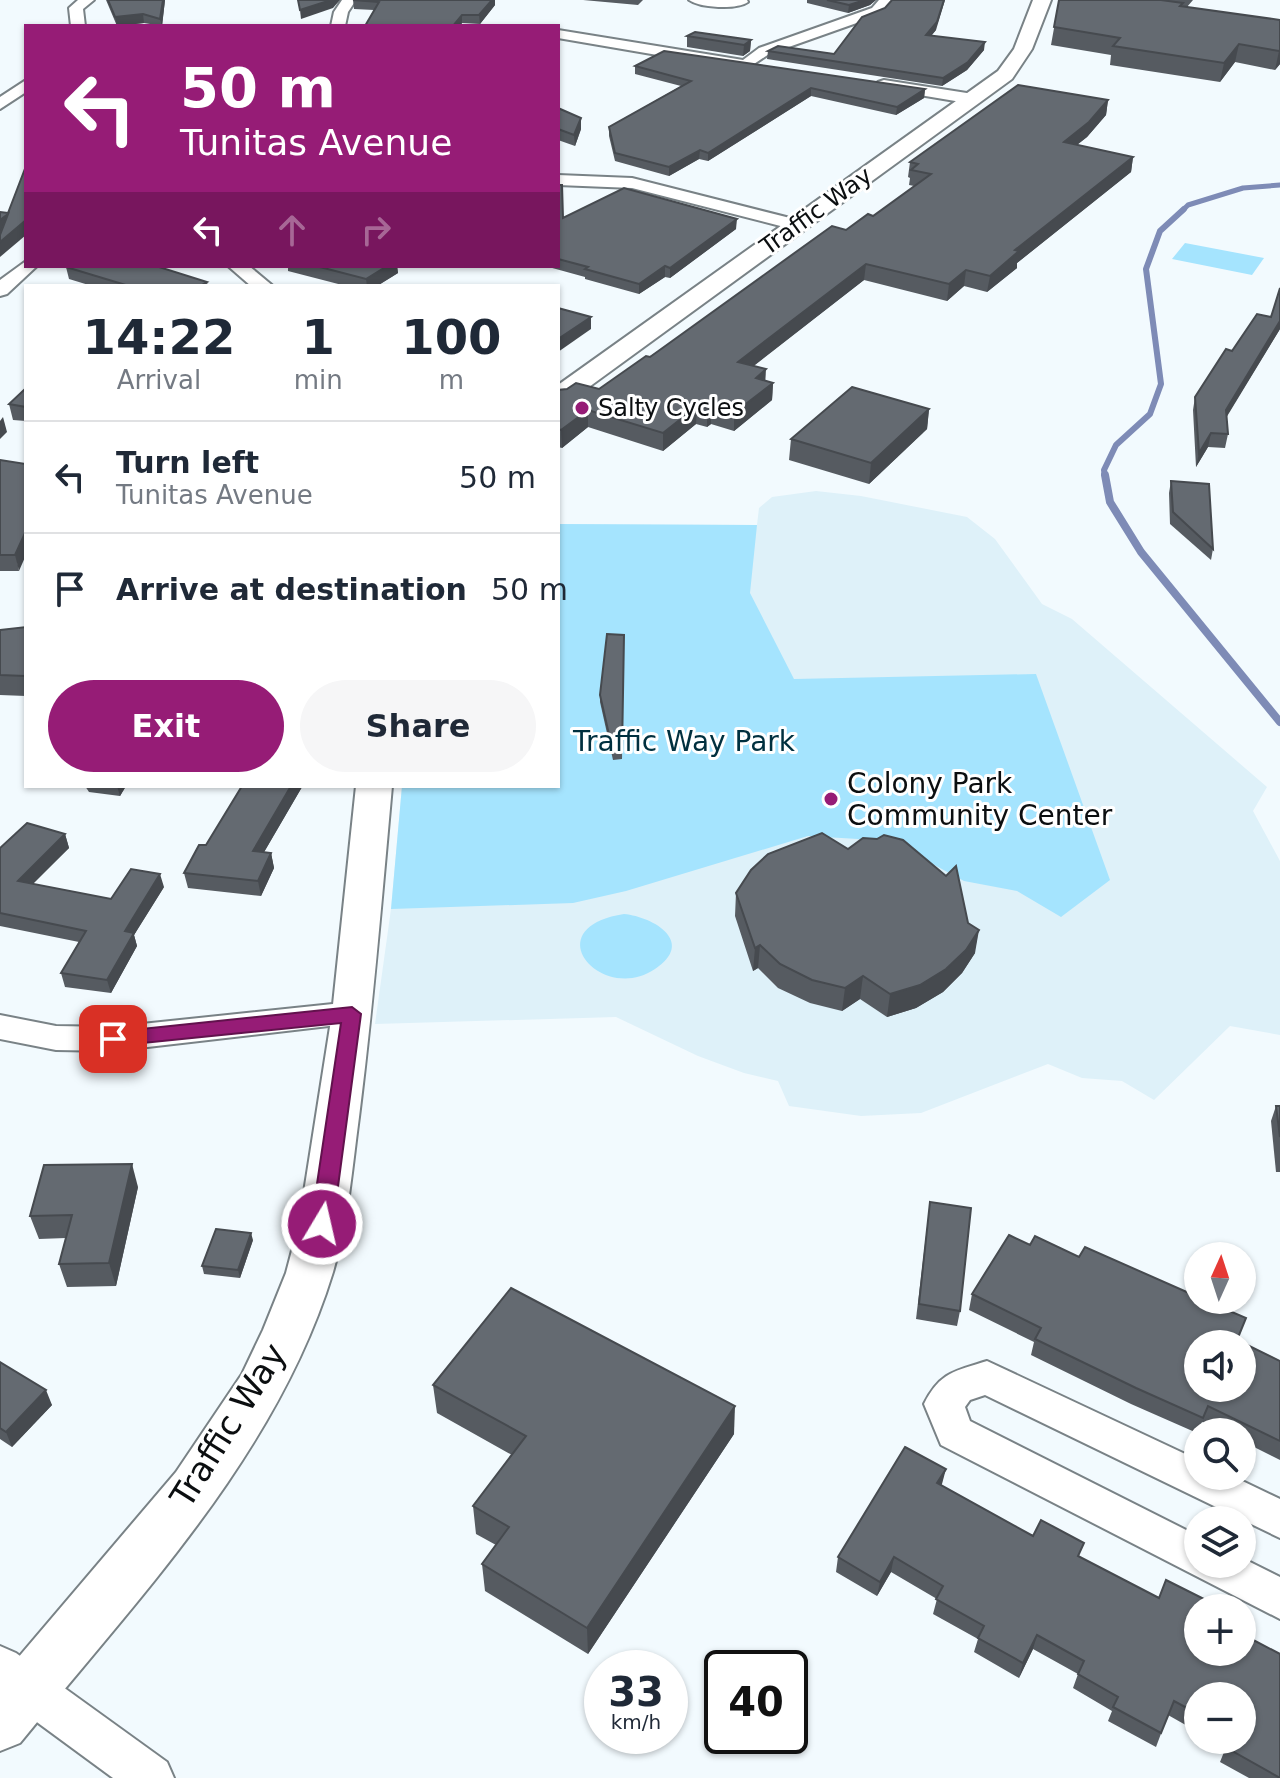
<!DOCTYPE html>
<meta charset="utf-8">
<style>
:root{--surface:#fff;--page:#f6f6f7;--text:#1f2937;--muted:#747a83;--line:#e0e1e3;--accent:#961c76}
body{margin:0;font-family:"DejaVu Sans",sans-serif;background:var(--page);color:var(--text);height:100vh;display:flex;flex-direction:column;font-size:30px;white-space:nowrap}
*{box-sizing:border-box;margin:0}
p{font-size:26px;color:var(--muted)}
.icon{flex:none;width:44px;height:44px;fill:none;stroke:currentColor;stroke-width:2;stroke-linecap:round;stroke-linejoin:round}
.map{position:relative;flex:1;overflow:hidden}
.side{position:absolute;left:24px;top:284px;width:536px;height:504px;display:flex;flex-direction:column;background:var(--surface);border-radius:0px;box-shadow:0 2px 6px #0004}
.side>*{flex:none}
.hud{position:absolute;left:24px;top:24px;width:536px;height:244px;border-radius:0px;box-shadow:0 2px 6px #0004;background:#961c76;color:#fff;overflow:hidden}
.needle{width:52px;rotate:3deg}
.controls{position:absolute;left:1184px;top:1242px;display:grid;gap:16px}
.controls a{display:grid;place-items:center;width:72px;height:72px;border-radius:50%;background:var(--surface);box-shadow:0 2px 6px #0004;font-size:40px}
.speed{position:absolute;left:584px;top:1650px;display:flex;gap:16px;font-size:40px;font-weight:700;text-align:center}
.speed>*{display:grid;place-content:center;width:104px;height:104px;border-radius:50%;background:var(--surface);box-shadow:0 2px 6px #0004;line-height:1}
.speed small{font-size:20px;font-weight:400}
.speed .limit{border:4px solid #111;border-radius:12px;background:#fff;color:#111}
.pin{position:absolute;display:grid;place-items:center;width:68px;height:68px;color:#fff;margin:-34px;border-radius:16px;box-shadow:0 4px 12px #0006}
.me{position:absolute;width:88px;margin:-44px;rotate:9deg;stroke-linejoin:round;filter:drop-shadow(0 0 6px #0008)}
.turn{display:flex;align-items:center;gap:28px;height:168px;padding:0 24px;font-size:36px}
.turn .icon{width:104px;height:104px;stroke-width:2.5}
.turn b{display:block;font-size:56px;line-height:68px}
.lanes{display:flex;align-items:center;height:76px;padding:0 24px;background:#0003;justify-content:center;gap:40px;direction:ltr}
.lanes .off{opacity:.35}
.eta{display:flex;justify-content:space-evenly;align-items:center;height:136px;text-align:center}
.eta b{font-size:48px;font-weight:600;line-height:56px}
.button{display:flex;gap:16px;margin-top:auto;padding:16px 24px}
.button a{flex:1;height:92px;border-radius:48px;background:var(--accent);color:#fff;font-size:32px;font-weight:600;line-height:92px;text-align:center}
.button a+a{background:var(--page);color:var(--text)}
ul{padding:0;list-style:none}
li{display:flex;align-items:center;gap:24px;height:112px;padding:0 24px;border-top:2px solid var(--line)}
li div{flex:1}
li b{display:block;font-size:30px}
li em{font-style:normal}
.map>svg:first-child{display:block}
</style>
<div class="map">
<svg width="1280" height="1778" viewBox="0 0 1280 1778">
<rect width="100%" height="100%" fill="#f2fafe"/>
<polygon fill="#def1f9" points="816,491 861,496 967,517 995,539 1042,604 1072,619 1267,787 1253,811 1280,861 1280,1035 1230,1026 1154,1100 1122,1081 1082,1078 1048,1064 921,1113 861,1116 789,1106 778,1081 744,1073 698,1056 616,1017 375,1024 391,909 402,786 558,786 558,524 757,525 759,508 772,497"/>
<g fill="#a5e4fe">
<polygon points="1185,243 1264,258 1252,275 1172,259"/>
<polygon points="558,524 757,525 750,593 794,679 1036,674 1110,880 1061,917 1017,891 964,881 903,848 858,839 808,836 626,891 573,903 391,909 402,786 558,786"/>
<path d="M624 914C654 917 696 942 655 969 602 1005 534 928 624 914Z"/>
</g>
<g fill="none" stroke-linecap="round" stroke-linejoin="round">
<polyline stroke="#7e8bb6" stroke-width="5" points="1182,211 1188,205 1243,188 1280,185"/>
<polyline stroke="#7e8bb6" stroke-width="6" points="1105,477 1104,470 1116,445 1150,414 1161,384 1146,269 1160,231 1184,209"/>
<polyline stroke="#7e8bb6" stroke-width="8" points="1105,475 1110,502 1141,552 1280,722"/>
<g stroke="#798286" stroke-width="4">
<g id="minor">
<polygon points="78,0 94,0 83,9 85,26 71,26 69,8"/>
<polygon points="342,0 356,0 348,12 345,26 331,26 334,12"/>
<path d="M689 0H747L748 2C737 10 700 8 689 0Z"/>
<polygon points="879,0 894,0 882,14 769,54 745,70 558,38 558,30 743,60 759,48 872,8"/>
<polygon points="26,80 26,92 0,109 0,97"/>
<polygon points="884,80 973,94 981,99 973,104 878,88 878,82"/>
<polygon points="558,175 632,178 802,221 805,225 796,230 632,188 558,185"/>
<polygon points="26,261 26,266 37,266 7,294 0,296 0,280"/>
<polygon points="228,266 249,266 273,286 251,286"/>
<polygon points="352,1002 363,1006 368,1014 363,1022 113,1051 56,1050 0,1039 0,1015 56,1026 113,1027"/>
<path d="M987 1361 1198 1460V1476H1232L1280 1499V1538L985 1395 970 1400 965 1407 970 1421 1198 1536V1564H1242V1558L1280 1577V1619L941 1445 924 1404C940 1372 955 1371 987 1361Z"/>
<polygon points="0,1646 16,1653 167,1762 174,1778 113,1778 0,1695"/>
</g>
</g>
<g stroke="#798286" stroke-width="4">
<g id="tertiary">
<polygon points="1033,0 1051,0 1032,49 1012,79 567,403 558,405 558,385 998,71 1014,49"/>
<path d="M356 786H392C382 897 373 1007 359 1117 352 1169 348 1222 333 1272 277 1455 138 1598 20 1743L0 1751V1679L176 1472 242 1374 263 1330 286 1273 299 1224 332 1014Z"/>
</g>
</g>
<use href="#minor" fill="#fff" fill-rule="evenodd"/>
<use href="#tertiary" fill="#fff" fill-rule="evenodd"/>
</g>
<g fill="#565b61">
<polygon points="106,0 165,0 162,26 144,23 117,26"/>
<polygon points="353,0 495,5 480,24 462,23 460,26 365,26 374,10 354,9"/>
<polygon points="583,0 643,0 638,5"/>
<polygon points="807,0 876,0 870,5 848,13 807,3"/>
<polygon points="1059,0 1193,0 1187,7 1280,20 1280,64 1275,70 1235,62 1220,82 1110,65 1111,55 1051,45"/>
<polygon points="936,30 931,36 984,50 967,70 942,86 767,59 768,51 834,54"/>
<polygon points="687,36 751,40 750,51 743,56 687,47"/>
<polygon points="635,66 925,89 924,98 896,115 811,96 708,161 699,159 669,176 615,161 609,136 609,127 681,86 635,74"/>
<polygon points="1108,100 1106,115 1087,137 1077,145 1133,157 1131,172 1017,263 1017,268 987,292 964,286 947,301 864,280 753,366 765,380 773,383 772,400 734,431 711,424 707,427 696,424 663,451 588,427 562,448 558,447 558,390 599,389 846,230 873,216 914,186 909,185 910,178 908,177 910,162"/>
<polygon points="558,108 581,129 575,146 558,140"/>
<polygon points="558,185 563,218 736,229 670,278 665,277 639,294 585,279 585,277 545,266 558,266"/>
<polygon points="288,266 397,266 398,273 377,286 346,286 288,271"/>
<polygon points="66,267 207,282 208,286 92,286 69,279"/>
<polygon points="1271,317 1280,329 1226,417 1228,434 1225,448 1208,447 1196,467 1193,410 1195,397 1232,351"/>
<polygon points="26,388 26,421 13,420 9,404"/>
<polygon points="929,409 927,429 869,484 789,460 791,439"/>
<polygon points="0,460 19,571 0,571"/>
<polygon points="1171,481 1213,549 1211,560 1170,524 1169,493"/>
<polygon points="26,627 26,696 0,695 0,630"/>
<polygon points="624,635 622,759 613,760 600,702 600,695"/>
<polygon points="85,786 126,786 120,796 89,792"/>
<polygon points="302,787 264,852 271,853 274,868 261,896 188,888 184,873 206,845"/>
<polygon points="65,834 69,848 32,884 111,899 164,887 134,935 137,946 111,993 65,987 61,973 79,942 0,926 0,848"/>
<polygon points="877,839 975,953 962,973 943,992 916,1008 887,1017 860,999 842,1011 810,1003 778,988 758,968 753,971 735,916 736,893 848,849"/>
<polygon points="1276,1106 1280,1106 1280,1172 1276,1172 1271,1121"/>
<polygon points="138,1187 116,1286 67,1287 59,1264 66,1238 39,1239 30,1216"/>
<polygon points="930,1202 960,1311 957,1326 916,1319"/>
<polygon points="253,1240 240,1278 204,1274 202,1266"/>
<polygon points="972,1294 1238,1340 1280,1361 1280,1460 1242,1441 1242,1432 1224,1432 1202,1422 1197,1433 1131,1404 1031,1355 1034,1342 969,1310"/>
<polygon points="0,1362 52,1405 12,1447 0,1439"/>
<polygon points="433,1385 734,1434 588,1654 485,1591 482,1564 496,1545 476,1534 473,1506 512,1455 437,1413"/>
<polygon points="942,1484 941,1485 1033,1536 1080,1557 1159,1598 1198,1608 1280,1778 1249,1778 1220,1762 1226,1747 1213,1740 1242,1740 1198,1696 1198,1732 1168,1715 1156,1747 1108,1721 1112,1711 1073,1688 1078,1674 1033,1649 1019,1678 974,1652 978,1639 933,1614 937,1599 891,1572 877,1596 836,1572 838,1557"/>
</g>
<g fill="#464a4f">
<polygon points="163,0 165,0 162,26 160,19"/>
<polygon points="331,0 340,0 333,8 301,19 300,10"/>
<polygon points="492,0 495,0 495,5 480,24 479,15"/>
<polygon points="865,0 876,0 870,5 848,13 849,5"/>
<polygon points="944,0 945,0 936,30 925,43 926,35"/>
<polygon points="143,14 144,23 117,26 115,17"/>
<polygon points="462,15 462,23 460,26 453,26"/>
<polygon points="751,40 750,51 743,56 744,45"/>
<polygon points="985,42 984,50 967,70 942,86 943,78"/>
<polygon points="1239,44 1235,62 1220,82 1224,63"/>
<polygon points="1280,50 1280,64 1275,70 1279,51"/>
<polygon points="811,88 811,96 708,161 708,153"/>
<polygon points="925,89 924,98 896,115 897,107"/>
<polygon points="1108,100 1106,115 1087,137 1061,157 1064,142"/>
<polygon points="581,118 581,129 575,146 574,135"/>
<polygon points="700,150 699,159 669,176 669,167"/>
<polygon points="1133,157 1131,172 1017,263 1017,268 987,292 990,276 1015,250"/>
<polygon points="8,214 0,234 0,220"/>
<polygon points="737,219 736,229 670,278 670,268"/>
<polygon points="26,220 26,235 0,257 0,242"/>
<polygon points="866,264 864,280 737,379 738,362"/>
<polygon points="387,266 397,266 398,273 377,286 367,286 366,279"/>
<polygon points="665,266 665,277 639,294 639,284"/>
<polygon points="966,270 964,286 947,301 949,284"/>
<polygon points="591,317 591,329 558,352 558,339"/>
<polygon points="1280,321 1280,329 1223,423 1226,410"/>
<polygon points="766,369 765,387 756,378"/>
<polygon points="773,383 772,400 734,431 734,413"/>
<polygon points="697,406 696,424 663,451 663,433"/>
<polygon points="711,406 711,424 707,427 707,409"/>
<polygon points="929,409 927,429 869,484 871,463"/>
<polygon points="588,410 588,427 562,448 561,430"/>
<polygon points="3,417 7,432 0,439 0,421"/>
<polygon points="1211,433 1208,447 1196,467 1199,453"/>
<polygon points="26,531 26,555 19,571 15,555"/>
<polygon points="117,786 126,786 120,796"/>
<polygon points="291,786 302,787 256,866 253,851"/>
<polygon points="65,834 69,848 22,895 18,881"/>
<polygon points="271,853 274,868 261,896 258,881"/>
<polygon points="160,874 164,887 134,935 137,946 111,993 107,980 125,931"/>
<polygon points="979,930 975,953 962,973 943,992 916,1008 887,1017 890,994"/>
<polygon points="760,945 758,968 753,971 755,948"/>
<polygon points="863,976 860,999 842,1011 845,988"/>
<polygon points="132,1164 138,1187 116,1286 109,1263"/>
<polygon points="251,1233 253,1240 240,1278 238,1270"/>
<polygon points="46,1390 52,1405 12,1447 6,1432"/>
<polygon points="735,1406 734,1434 588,1654 587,1628"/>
<polygon points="946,1469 942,1484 934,1498 937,1483"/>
<polygon points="894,1557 891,1572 877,1596 880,1582"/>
<polygon points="1037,1635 1033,1649 1019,1678 1023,1663"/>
</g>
<g fill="#646a71" stroke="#464a4f" stroke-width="2" fill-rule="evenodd">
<polygon points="108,0 163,0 160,19 143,14 115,17"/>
<polygon points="298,0 331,0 300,10"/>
<polygon points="353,0 492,0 479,15 462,15 453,26 365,26 379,2"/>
<polygon points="827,0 865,0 849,5"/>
<polygon points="892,0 944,0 937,22 926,35 985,42 968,62 943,78 768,51 778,46 834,54 862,17 885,8"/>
<polygon points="1059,0 1161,0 1183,3 1180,6 1280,20 1280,50 1279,51 1239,44 1224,63 1113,46 1120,38 1054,27"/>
<polygon points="695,32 751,40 744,45 687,36"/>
<polygon points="664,51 925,89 897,107 811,88 708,153 700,150 669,167 615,153 609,127 691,81 635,66"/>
<polygon points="1018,85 1108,100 1089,122 1064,142 1133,157 1015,250 1019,251 990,276 966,270 949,284 866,264 738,362 766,369 756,378 773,383 734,413 711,406 707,409 697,406 663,433 588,410 561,430 558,429 558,390 567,389 576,383 599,389 646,356 650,357 832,226 846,230 868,214 873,216 931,174 911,170 918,164 910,162"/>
<polygon points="558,108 581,118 574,135 558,129"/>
<polygon points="26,166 26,220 0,242 0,235 8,214 0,220 0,212 8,213"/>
<polygon points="558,185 562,185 563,218 624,188 737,219 670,268 665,266 639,284 585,269 588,267 558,259"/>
<polygon points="67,266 156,266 207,282 200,286 129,286 66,267"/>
<polygon points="316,266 387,266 366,279"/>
<polygon points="1280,288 1280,321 1226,410 1228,434 1211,433 1199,453 1195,397 1226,349 1232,351 1257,314 1271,317"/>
<polygon points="558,308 591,317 558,339"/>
<polygon points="852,387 929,409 871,463 791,439"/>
<polygon points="26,388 26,407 9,404"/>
<polygon points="0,460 26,464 26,531 15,555 0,555"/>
<polygon points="1171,481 1209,484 1213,549 1173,512"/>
<polygon points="26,627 26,674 25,676 0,675 0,630"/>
<polygon points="607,634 624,635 622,751 613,752 600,695"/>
<polygon points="242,786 291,786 253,851 271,853 258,881 184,873 199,845 206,845"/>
<polygon points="27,823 65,834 18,881 111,899 131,869 160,874 125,931 134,933 107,980 61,973 86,931 0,913 0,848"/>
<polygon points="822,833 848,849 863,838 877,839 884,835 903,840 946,876 956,866 968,923 979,930 966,950 946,969 920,985 890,994 863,976 845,988 812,980 780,964 760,945 755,948 736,893 751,870 768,854"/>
<polygon points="1276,1106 1280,1106 1280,1137"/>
<polygon points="132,1164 109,1263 59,1264 72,1215 30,1216 44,1165"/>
<polygon points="930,1202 971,1208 960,1311 919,1304"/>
<polygon points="216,1229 251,1233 238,1270 202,1266"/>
<path d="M1009 1235 1030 1245 1035 1236 1079 1257 1085 1247 1198 1297V1300H1204L1246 1318 1237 1340 1280 1361V1441L1208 1406 1203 1418 1136 1388 1035 1339 1041 1328 972 1294ZM1198 1344H1242V1388H1198Z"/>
<polygon points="511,1288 735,1406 587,1628 482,1564 509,1527 473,1506 526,1436 433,1385"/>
<polygon points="0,1362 46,1390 6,1432 0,1428"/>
<polygon points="905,1447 946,1469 937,1483 1033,1536 1041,1520 1084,1543 1078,1556 1159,1598 1166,1580 1212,1603 1210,1608 1198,1608 1198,1652 1242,1652 1242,1634 1280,1654 1280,1778 1227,1748 1230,1740 1242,1740 1242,1696 1198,1696 1198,1714 1174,1701 1161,1733 1113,1707 1118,1697 1078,1674 1084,1661 1037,1635 1023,1663 978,1638 984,1626 936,1599 943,1586 894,1557 880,1582 838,1557"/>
</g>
<polygon fill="#961c76" stroke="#62124d" stroke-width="2" points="352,1007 361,1014 333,1224 330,1230 322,1233 314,1230 311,1224 341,1023 113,1046 106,1044 103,1039 106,1034 113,1032"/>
<g fill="#961c76" stroke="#fff" stroke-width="3">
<circle cx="582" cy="408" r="8"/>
<circle cx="831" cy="799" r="8"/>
</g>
<g text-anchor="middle" stroke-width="6" stroke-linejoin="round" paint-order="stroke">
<g font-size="24" fill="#0b0e10" stroke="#fff">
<text transform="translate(816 211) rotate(-36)" y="8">Traffic Way</text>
</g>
<g font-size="24" fill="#0b0e10" stroke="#fff" text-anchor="start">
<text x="598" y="416">Salty Cycles</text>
</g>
<g font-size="28" fill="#00303f" stroke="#fff">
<text x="684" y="751">Traffic Way Park</text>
</g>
<g font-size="28" fill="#0b0e10" stroke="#fff" text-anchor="start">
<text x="847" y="793">Colony Park<tspan x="847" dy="32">Community Center</tspan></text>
</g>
<g font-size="34" fill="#0b0e10" stroke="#fff">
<text transform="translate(228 1425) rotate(-58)" y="12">Traffic Way</text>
</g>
</g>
</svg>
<div class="controls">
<a><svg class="needle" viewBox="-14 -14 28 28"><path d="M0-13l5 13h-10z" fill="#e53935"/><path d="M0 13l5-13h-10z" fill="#747a83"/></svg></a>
<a><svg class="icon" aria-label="sound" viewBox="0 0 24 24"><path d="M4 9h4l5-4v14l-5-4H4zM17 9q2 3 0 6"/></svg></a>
<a><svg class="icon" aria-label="search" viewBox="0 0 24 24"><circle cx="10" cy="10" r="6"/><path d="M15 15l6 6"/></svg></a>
<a><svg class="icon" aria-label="layers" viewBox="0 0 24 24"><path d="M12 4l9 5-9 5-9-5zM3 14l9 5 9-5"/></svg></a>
<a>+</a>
<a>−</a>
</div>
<div class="speed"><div>33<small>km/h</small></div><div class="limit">40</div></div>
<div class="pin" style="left:113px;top:1039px;background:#d93025"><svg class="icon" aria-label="arrive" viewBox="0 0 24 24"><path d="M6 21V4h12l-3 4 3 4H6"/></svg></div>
<svg class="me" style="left:322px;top:1224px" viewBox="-20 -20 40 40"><circle r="17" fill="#961c76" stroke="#fff" stroke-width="3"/><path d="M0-11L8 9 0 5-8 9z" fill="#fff"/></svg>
<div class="hud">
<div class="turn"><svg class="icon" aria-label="left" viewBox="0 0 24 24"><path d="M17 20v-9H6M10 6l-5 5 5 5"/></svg><div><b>50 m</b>Tunitas Avenue</div></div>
<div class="lanes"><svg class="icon" aria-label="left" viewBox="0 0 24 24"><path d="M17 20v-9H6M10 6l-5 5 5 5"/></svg><svg class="icon off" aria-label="ahead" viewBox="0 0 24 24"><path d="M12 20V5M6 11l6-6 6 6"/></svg><svg class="icon off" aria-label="right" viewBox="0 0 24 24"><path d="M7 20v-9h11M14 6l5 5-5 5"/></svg></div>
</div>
<section class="side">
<div class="eta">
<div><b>14:22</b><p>Arrival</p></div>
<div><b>1</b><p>min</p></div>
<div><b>100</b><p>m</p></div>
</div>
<ul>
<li><svg class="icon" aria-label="left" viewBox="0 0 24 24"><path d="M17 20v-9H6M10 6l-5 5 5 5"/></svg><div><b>Turn left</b><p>Tunitas Avenue</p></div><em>50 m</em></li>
<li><svg class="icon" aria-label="arrive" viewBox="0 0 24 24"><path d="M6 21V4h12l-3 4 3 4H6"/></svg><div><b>Arrive at destination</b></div><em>50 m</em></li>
</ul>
<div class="button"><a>Exit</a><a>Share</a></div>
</section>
</div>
